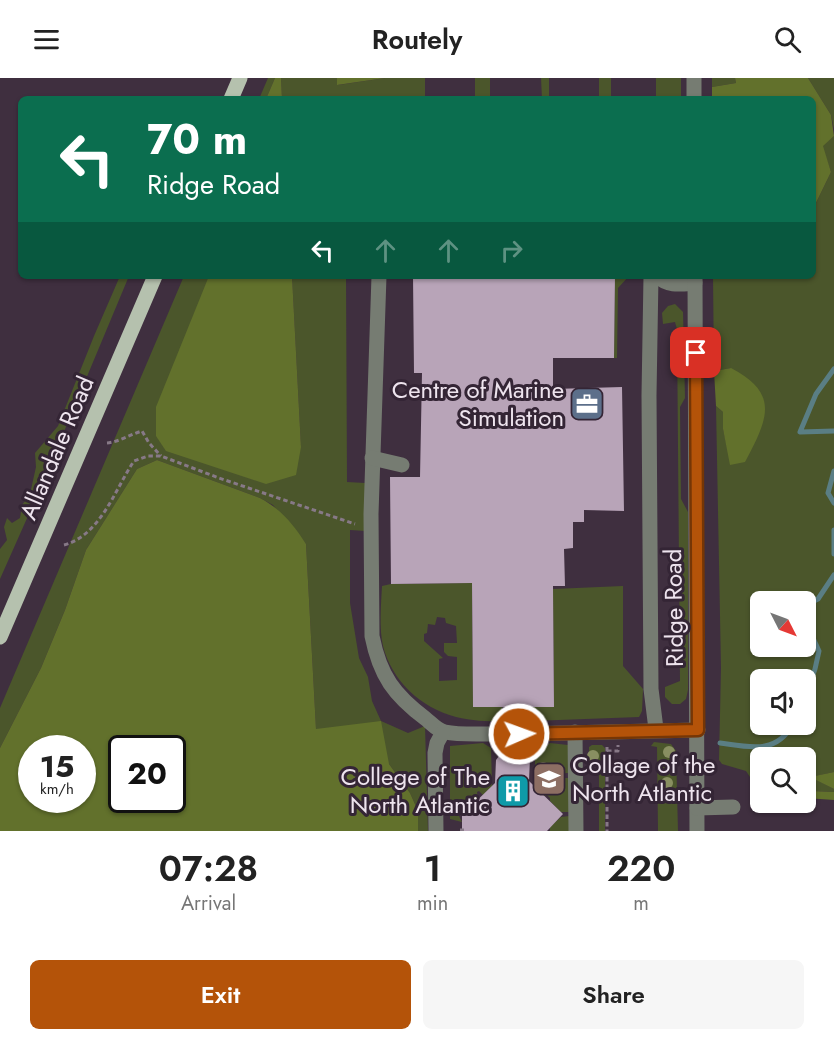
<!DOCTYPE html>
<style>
:root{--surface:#fff;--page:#f6f6f6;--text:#222;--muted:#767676;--accent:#b45309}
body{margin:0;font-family:Jost,sans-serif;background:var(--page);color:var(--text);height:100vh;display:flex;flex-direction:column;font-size:22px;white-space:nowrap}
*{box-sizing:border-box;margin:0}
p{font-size:20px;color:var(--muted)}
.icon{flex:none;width:33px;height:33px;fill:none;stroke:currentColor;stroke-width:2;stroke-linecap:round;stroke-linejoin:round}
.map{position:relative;height:753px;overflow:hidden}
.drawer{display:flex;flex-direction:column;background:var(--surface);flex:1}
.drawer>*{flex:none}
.hud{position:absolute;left:18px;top:18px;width:798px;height:183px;border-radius:9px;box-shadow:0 2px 4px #0004;background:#0b6e4f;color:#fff;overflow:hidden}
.needle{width:39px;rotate:132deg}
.tools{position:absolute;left:750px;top:513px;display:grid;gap:12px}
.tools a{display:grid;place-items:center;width:66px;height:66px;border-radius:9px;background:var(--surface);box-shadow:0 2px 4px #0004;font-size:30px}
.speed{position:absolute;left:18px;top:657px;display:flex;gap:12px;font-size:30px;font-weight:700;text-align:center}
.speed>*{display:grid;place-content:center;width:78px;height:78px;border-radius:50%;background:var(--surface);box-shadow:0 2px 4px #0004;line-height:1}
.speed small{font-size:15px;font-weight:400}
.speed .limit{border:3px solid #111;border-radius:9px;background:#fff;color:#111}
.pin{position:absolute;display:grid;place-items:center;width:51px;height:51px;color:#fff;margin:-26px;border-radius:12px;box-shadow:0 3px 9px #0006}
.me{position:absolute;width:66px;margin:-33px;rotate:88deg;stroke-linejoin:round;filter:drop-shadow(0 0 4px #0008)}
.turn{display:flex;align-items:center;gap:21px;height:126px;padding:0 30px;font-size:27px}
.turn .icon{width:78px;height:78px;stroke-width:2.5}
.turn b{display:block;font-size:42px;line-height:51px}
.lanes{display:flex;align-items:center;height:57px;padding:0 30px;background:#0003;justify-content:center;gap:30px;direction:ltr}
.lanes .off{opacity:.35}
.eta{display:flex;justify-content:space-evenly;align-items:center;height:102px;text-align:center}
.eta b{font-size:36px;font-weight:600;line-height:42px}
.button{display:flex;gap:12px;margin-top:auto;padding:12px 30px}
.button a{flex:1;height:69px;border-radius:9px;background:var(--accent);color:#fff;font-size:24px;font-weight:600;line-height:69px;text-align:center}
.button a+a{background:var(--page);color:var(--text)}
header{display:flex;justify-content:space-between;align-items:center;height:78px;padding:0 30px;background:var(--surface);font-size:27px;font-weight:600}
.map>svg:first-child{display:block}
</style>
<header><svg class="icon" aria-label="menu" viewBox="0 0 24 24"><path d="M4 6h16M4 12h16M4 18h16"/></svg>Routely<svg class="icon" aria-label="search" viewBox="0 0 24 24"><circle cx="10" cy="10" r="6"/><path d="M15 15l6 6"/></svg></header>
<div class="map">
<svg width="834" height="753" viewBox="0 0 834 753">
<rect width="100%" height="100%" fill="#3f2f3f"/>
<g fill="#4b562b" fill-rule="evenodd">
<polygon points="268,0 275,0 266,21 259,21"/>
<polygon points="281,0 337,0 338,7 385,0 425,0 425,21 282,21"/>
<rect x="475" y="0" width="15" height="21"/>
<polygon points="541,0 549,0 549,21 542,21"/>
<rect x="599" y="0" width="12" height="21"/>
<rect x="656" y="0" width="25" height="21"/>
<polygon points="712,0 735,0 736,5 712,9"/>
<polygon points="808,0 834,0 834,51 831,37"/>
<path d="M834 58V694L811 699 834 711V714L811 713 806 717V680H760V714L746 693 722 686 719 682 721 590 716 328 723 334V351L731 386V290L714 293 713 198 764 200 813 198V131L831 94 822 68ZM760 524H806V568H760ZM760 602H806V646H760Z"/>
<polygon points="120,198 129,198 40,411 0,501 0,471 7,462 4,449 7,440 12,445 20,440 22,427 30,416 36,389 35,375 58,348 94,258"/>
<polygon points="184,198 209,198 209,200 301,369 292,198 346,198 347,404 365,405 366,453 350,452 350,525 359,580 368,599 372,623 381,643 408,655 425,648 428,753 418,753 418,733 410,715 389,686 316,651 306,466 273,427 260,420 157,382 137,391 86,472 65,532 41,590 0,670 0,630"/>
<polygon points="615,198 629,198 618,210 617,280 614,280"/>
<polygon points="675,226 683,234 685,320 680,329 681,421 688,434 688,612 686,621 680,626 672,626 665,619 665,609 680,603 677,251 675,244 663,246 662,235 668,228"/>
<path d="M472 505 473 629H502V644C487 643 471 643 456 639 421 630 392 603 383 568 379 550 381 527 382 508L391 506ZM437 539 445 540 446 545 456 548 457 565H444V574L448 578 457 579V602L439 603V581L443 580 424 563V556L427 555 428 546 435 547Z"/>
<polygon points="623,508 623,588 643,611 642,633 639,639 532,643 531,629 554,628 553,511"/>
<polygon points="654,664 671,666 676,673 678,753 658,753 657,669 651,668"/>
<polygon points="483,665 491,670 492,708 483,717 479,713 477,714 478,721 465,735 462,732 459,734 459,738 462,744 450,741 450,668"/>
<polygon points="550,665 568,667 569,695 535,696 535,671 544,670"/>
<polygon points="592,667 602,667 605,670 605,753 599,753 599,684 592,683 589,679 589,669"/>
<polygon points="535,700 569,700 569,734 561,734 550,723 550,720 547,717 545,718 535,708"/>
<polygon points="569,738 569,753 550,753 550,749 561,739"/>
</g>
<g fill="#62712c" fill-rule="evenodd">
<polygon points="275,0 281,0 282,21 266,21"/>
<polygon points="337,0 385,0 337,7"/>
<polygon points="735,0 808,0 831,37 834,58 823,68 831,94 813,131 813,21 712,21 712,9 736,5"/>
<polygon points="209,198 292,198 301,369 296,397 266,406 166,373 156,358 156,329"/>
<path d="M731 290C781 316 767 342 745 384L730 387 723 351V334L716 328 714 293Z"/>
<path d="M157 382 260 420C281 431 293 446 306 466L316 651 381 643 389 686 410 715 418 733V753H0V670L41 590 65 532 86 472 137 391ZM82 670V722H32V670ZM172 670V722H122V670Z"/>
<polygon points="834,694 834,711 810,699"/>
<polygon points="811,713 834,714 834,722 806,720 806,717"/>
</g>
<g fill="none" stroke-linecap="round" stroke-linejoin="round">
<g stroke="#5a7e84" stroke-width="5">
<polyline points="834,291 816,316 800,354 834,353"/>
<polyline points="834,393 828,415 834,425"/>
<polyline points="834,452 834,476"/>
<polyline points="806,527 818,521 834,497"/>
<polyline points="806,545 819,573 815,591 806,616"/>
<path d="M720 665C749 669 776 677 793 646"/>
</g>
</g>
<g fill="#b8a4b8">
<polygon points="413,198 615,198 614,280 553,280 553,311 622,309 624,433 584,432 584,444 573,444 573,470 564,471 565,508 553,508 554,629 473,629 472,505 391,506 390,399 420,399 422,295 414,295"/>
<polygon points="514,665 530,680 529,703 563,736 547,753 462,753 462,737 495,705 496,682 502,674 510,674 510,666"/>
</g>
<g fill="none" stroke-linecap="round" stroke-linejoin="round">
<g stroke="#877987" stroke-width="3" stroke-dasharray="4.5 3" stroke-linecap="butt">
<path d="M107 365C119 364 131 356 142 353L149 365 161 378"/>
<path d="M64 467C101 457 115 411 134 383L148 378H161L219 400 355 446"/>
<polyline points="607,669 607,753"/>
<polyline points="607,673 618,673 618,667"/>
<polyline points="589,684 599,686"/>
<polyline points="460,752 464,752"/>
</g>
<g stroke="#767c72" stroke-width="15">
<polyline points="694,0 694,21"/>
<path d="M379 198 371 436 372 558C380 598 394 617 426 641 431 645 438 653 445 654 464 658 490 655 510 656"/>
<polyline points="651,198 649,317 651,611 656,651"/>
<path d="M657 198C668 209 682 206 695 205"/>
<polyline points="695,198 697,753"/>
<polyline points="372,380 402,387"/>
<polyline points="575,654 576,753"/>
<polyline points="519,656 698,652"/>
<polyline points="697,730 733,729"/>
<polyline points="436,753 435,675 437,665 443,654"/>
</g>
<g stroke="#b5c1ae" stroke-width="15">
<polyline points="231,21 240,0"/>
<polyline points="0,559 155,198"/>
</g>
</g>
<g fill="#898f61">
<circle cx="669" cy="674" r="6"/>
<circle cx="593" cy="678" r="6"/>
<circle cx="543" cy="690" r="6"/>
<circle cx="667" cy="705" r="6"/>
</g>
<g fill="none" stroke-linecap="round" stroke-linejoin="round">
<g stroke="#753606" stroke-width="15">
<polyline id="route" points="519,656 698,652 696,275"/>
</g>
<use href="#route" stroke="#b45309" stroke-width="10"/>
</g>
<defs>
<g id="office-square" transform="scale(1.725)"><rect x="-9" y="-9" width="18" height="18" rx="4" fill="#5c6f8a" stroke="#342535"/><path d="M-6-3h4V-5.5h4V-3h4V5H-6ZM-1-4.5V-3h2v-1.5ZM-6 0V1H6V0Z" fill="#fff"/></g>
<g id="university-square" transform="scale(1.725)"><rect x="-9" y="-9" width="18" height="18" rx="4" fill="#8d6e63" stroke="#342535"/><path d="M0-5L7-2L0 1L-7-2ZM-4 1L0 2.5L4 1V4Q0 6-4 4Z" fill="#fff"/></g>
<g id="building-square" transform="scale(1.725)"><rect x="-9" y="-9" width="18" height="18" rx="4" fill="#0f9aa8" stroke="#342535"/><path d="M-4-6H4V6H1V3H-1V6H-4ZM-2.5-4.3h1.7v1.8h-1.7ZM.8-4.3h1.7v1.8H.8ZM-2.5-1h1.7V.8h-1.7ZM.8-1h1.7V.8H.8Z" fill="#fff"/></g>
</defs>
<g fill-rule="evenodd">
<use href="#office-square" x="587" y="326"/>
<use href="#university-square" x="549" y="701"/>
<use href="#building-square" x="513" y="713"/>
</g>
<g text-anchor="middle" stroke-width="6" stroke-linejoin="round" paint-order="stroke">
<g font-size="24" fill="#eee4ee" stroke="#342535" text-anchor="end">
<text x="564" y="320">Centre of Marine<tspan x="564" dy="28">Simulation</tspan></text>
<text x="572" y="695" text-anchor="start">Collage of the<tspan x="572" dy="28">North Atlantic</tspan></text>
<text x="490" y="707">College of The<tspan x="490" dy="28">North Atlantic</tspan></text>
</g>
<g font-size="24" fill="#eee4ee" stroke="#342535">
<text transform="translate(57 370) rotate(-67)" y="8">Allandale Road</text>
<text transform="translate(674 530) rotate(-91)" y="8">Ridge Road</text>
</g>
</g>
</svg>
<div class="tools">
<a><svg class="needle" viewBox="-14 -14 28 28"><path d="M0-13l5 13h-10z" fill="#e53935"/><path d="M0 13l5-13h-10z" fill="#767676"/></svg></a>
<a><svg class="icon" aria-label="sound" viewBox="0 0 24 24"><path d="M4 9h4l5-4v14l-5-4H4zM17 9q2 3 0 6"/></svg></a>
<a><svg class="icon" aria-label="search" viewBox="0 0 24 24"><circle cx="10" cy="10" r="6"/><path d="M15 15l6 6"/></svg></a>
</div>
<div class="speed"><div>15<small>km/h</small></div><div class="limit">20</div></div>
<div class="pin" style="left:696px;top:275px;background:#d93025"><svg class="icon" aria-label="arrive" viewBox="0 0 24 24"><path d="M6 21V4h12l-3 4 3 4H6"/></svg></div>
<svg class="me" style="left:519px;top:656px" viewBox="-20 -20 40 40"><circle r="17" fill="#b45309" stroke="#fff" stroke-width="3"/><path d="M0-11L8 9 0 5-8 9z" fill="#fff"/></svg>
<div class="hud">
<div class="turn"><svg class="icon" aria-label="left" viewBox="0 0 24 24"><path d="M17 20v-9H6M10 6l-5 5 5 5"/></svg><div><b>70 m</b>Ridge Road</div></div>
<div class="lanes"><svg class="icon" aria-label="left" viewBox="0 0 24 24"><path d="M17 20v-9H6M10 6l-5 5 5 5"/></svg><svg class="icon off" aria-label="ahead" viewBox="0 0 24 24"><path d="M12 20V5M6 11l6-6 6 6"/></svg><svg class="icon off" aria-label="ahead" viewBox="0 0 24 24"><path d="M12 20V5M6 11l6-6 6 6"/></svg><svg class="icon off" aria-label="right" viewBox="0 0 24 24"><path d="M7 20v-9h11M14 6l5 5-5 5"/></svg></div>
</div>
</div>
<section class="drawer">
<div class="eta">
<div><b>07:28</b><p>Arrival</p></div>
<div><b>1</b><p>min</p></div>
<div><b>220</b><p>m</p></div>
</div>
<div class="button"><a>Exit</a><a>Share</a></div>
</section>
